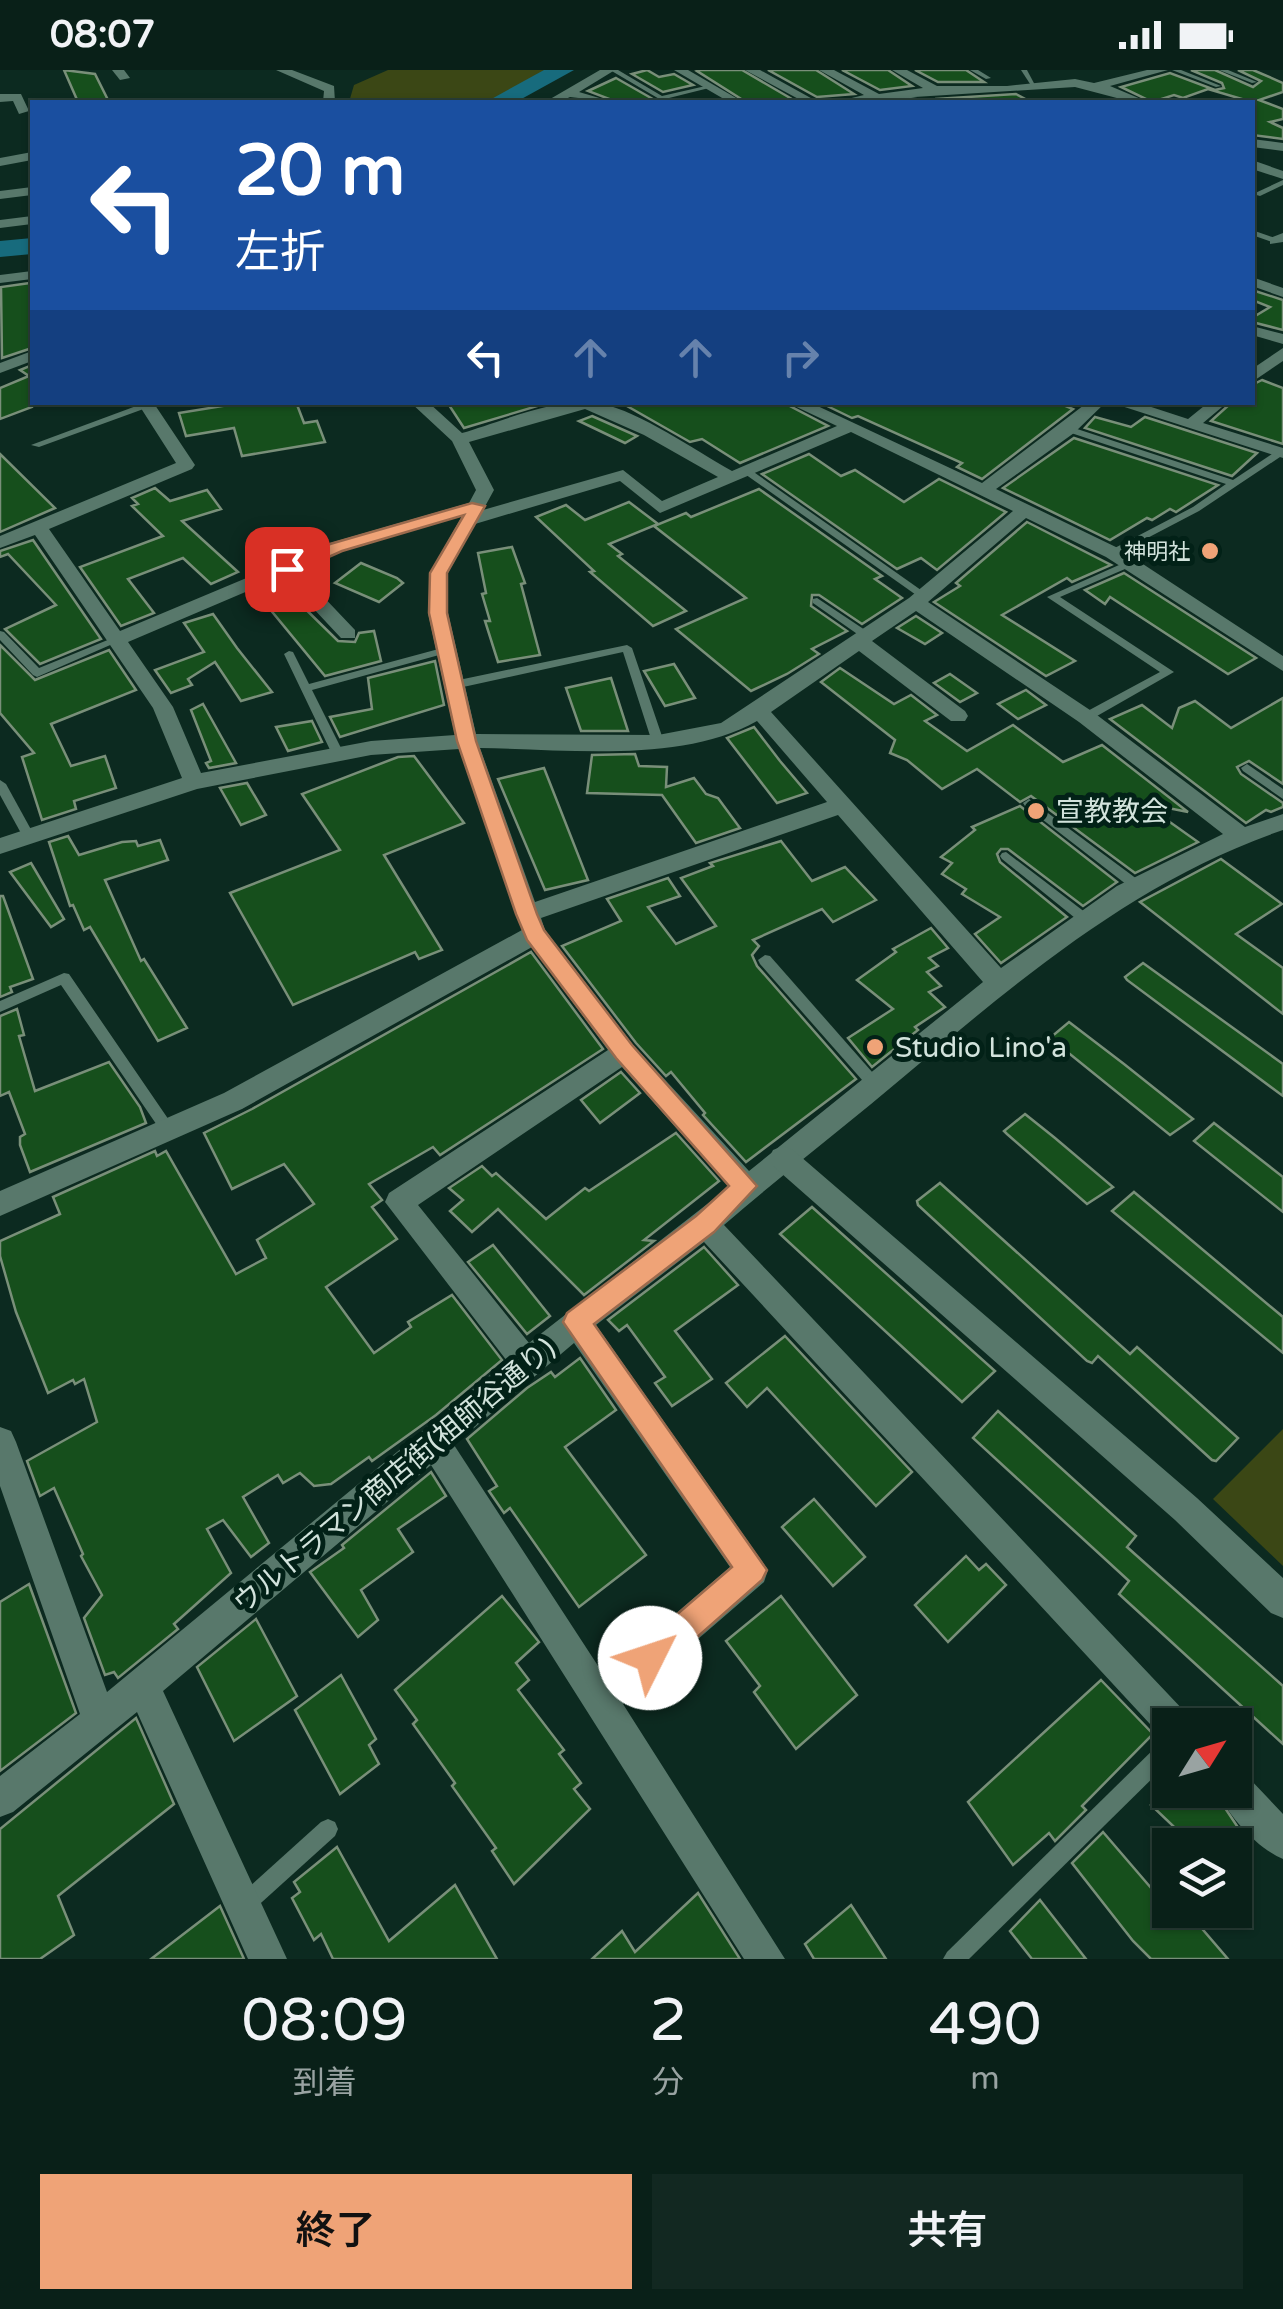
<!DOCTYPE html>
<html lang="ja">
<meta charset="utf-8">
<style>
:root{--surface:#092018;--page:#122821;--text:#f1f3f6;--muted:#99a3a2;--line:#293e37;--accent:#efa377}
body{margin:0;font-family:"Varela Round","Noto Sans JP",sans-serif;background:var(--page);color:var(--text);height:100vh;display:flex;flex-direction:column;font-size:38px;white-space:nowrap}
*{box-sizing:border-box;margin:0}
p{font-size:32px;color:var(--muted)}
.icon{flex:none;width:55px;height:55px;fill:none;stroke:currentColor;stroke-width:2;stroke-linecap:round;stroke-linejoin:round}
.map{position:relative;height:1889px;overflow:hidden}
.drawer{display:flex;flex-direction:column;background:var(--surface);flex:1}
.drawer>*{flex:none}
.guide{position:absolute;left:30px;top:30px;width:1225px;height:305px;border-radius:0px;box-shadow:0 2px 8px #0004,0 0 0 2px var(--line);background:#1a4fa0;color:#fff;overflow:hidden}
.needle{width:65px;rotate:53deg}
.controls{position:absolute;left:1152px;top:1638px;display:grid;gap:20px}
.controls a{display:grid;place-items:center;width:100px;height:100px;border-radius:0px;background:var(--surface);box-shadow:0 2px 8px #0004,0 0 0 2px var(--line);font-size:50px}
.pin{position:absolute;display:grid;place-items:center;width:85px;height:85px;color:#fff;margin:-42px;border-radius:20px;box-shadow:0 5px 15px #0006}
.me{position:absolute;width:110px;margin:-55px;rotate:49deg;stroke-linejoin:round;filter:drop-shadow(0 0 8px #0008)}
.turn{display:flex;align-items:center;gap:35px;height:210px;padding:0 40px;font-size:45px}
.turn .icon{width:130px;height:130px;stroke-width:2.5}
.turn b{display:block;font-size:70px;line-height:85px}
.lanes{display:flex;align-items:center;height:95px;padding:0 40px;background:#0003;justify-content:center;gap:50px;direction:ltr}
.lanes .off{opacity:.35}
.eta{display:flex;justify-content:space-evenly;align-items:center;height:170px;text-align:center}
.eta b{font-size:60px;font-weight:600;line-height:70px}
.primary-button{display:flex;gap:20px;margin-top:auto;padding:20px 40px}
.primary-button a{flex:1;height:115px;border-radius:0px;background:var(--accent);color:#111;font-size:40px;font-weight:600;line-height:115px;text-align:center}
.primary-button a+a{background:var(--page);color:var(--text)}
.status{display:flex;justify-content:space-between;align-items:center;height:70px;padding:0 50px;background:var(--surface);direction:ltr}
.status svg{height:28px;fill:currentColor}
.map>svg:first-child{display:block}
</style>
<div class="status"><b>08:07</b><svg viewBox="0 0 49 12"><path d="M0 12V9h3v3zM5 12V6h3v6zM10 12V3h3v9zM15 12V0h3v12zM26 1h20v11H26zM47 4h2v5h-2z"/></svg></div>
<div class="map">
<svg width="1283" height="1889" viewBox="0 0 1283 1889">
<rect width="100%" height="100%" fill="#0c2a20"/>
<g fill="#3b4715">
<path d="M388 0H552C523 44 398 33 349 32L354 15Z"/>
<polygon points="1283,1359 1283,1496 1213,1429"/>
</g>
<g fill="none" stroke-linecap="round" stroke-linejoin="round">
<g fill="#176b7d" fill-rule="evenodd">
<polygon points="544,0 574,0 516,32 486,32"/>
<polygon points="32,168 32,184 0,187 0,171"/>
</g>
</g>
<g fill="#164f1c" stroke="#798f79" stroke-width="2.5">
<polygon points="64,0 95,4 109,32 78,32"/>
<polygon points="647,0 659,7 674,4 693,15 663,22 632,4"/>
<polygon points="700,0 742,0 797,32 746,32 697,1"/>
<polygon points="768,0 816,0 854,24 817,27"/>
<polygon points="842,0 888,0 912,16 880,20"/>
<polygon points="915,0 966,0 984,12 938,12"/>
<polygon points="1191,0 1215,0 1253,17 1261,11 1238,0 1253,0 1283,13 1283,22 1259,30 1283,39 1283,49 1270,52 1283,58 1283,69 1252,65 1252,32 1208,19 1183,28 1174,25 1152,32 1121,17 1170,3 1215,20 1224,18 1222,13"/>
<polygon points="616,8 658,32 617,32 588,21"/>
<polygon points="1016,24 1031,32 935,29"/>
<polygon points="30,213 32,278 2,288 1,217"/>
<polygon points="1252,220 1283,230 1283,260 1252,252 1252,248 1270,237 1252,230"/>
<polygon points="32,295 32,337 0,349 0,318 29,306 20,300"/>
<polygon points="1262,310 1283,318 1283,374 1211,351 1231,333 1252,332 1252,315"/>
<polygon points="247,332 296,332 304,353 317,351 325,372 242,386 234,358 186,366 179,343"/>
<polygon points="447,332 543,332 544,334 464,358"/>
<polygon points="620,332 782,332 828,356 740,393 702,369 690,372"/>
<polygon points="819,332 1056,332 1073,339 982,409 957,397 962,393 858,346 852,348"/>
<polygon points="592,346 637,366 625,373 579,351"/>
<polygon points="1095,347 1131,357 1145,347 1257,383 1232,406 1085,358"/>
<polygon points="1074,368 1218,415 1176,442 1170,439 1152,450 1147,448 1110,470 1003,418"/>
<polygon points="0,384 55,438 0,462"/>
<polygon points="809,384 841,406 855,400 904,432 939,409 1006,442 937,500 921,488 897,499 762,404"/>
<polygon points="155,418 170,431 207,420 221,439 182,451 238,502 211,514 183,488 128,509 154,543 121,556 80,497 163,466 132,436 138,434 132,428"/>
<polygon points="759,419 882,506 875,509 902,528 862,554 819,525 812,525 811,536 847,561 812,579 819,584 787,604 751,621 676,559 746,528 654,456 686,443 691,447"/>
<polygon points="629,432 658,454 609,474 622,484 618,486 686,541 653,556 590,502 594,501 536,447 566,435 585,450"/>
<polygon points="1027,452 1111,495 1072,512 1067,508 1002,545 1075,591 1046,606 934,532 960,516 956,513"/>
<polygon points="33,470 101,569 40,594 5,559 56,535 8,484 0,487 0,481"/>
<polygon points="512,477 525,513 521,514 540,585 498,592 485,551 490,551 482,524 486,523 478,483"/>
<polygon points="361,493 397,508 403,513 379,532 335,513"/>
<polygon points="1124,503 1256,588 1228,604 1110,527 1105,534 1085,520"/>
<polygon points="284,518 338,571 355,572 359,563 374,561 381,591 325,606 260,527"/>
<polygon points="213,544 237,578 272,622 241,631 215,592 188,609 192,615 171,623 155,600 204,582 184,553"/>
<polygon points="916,546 942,563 925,574 897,558"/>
<polygon points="0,575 35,610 109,580 136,620 51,654 71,696 105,686 116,718 74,731 76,739 42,750 22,687 34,683 0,643"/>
<polygon points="435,591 444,635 340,667 330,647 372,639 368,608"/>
<polygon points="674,594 695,628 665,636 644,601"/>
<polygon points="840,598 894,634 911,625 937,645 925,651 967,681 1013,655 1063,692 1102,675 1188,742 1143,733 1198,772 1135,803 1031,726 1020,732 977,699 942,719 907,690 890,683 895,670 821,612"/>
<polygon points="950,604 977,623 960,632 934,613"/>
<polygon points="611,608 628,661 581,661 566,618"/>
<polygon points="1026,620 1046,635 1018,649 998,634"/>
<polygon points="1283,628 1283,714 1249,691 1237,697 1241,704 1283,733 1283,737 1271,742 1266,740 1246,753 1110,649 1142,635 1172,658 1179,638 1195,631 1231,658"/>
<polygon points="203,634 236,693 209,698 206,693 211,691 191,640"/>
<polygon points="312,651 322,672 288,681 276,657"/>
<polygon points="754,657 780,691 807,723 777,733 727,668"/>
<polygon points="635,684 639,696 667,697 666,717 694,708 706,724 718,728 740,758 696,773 662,725 587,723 592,685"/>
<polygon points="414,686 464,753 384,785 442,880 419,889 415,882 293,935 230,823 340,780 302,724 398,687"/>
<polygon points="544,698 588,810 545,820 498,709"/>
<polygon points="247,713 266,745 241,755 220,718"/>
<polygon points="1020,736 1117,812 1083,836 1008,779 1001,779 997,784 1000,792 1067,847 1001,893 975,864 1000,847 962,824 966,819 942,804 952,793 941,787 975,760 972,757"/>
<polygon points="68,766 79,785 122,772 136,771 138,776 160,770 168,790 105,810 141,891 144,889 187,958 158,971 90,857 84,860 73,835 70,836 49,772"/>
<polygon points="781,771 812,811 845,797 876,830 833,852 822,839 753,870 759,876 752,885 757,896 856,1009 746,1092 703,1045 705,1043 671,1002 666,1006 636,973 562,876 621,851 607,829 668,808 680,826 648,837 676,874 716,856 681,808 713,796 710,793"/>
<polygon points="1221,789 1282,834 1236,864 1283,898 1283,944 1140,832"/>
<polygon points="31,793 64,849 51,857 10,802"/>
<polygon points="0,826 3,826 33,909 10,917 12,922 0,927"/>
<polygon points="931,858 948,878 929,888 938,896 927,902 941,916 929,922 945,937 915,957 918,960 872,997 848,968 893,939 857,910 896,882 893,879"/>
<polygon points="531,882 603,979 440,1085 433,1077 369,1114 382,1130 372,1137 397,1169 326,1217 374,1283 411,1257 408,1252 452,1225 502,1290 436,1345 372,1391 369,1387 331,1414 314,1416 300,1403 283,1413 278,1405 243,1427 269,1473 251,1487 223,1450 207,1459 231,1503 174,1554 178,1559 118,1608 114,1602 105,1605 84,1548 102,1525 81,1486 83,1484 54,1418 40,1426 27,1391 97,1352 84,1309 75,1314 73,1310 48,1323 16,1242 0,1186 0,1171 60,1144 53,1127 155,1081 157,1086 166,1081 236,1204 266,1188 257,1170 314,1134 284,1094 232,1119 204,1063 252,1039"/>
<polygon points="1143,893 1283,994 1283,1026 1127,910 1125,907"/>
<polygon points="17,939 24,965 19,966 35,1021 109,992 140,1037 146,1053 30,1102 20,1075 20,1067 25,1064 9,1022 0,1026 0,946"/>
<polygon points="1069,952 1124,994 1193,1049 1170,1065 1050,968"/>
<polygon points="621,1002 640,1023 600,1053 581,1030"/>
<polygon points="1025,1044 1055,1068 1113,1117 1087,1134 1007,1064 1004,1061"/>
<polygon points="1214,1053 1283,1107 1283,1142 1194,1071"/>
<polygon points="676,1063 719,1111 644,1170 654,1171 584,1225 498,1139 472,1162 450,1141 463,1130 449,1118 482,1096 492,1106 496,1103 546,1149 585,1118 589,1121"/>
<polygon points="940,1113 1130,1284 1137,1277 1238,1368 1216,1391 1212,1390 1098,1286 1092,1293 1087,1291 918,1135 917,1131"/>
<polygon points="1134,1122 1283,1247 1283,1283 1112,1141"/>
<polygon points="812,1137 995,1301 962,1332 780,1164"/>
<polygon points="493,1175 550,1246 527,1264 468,1192"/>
<polygon points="704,1177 738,1215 675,1261 712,1309 672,1336 655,1313 665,1307 627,1255 619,1261 608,1250"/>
<polygon points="785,1266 912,1402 876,1436 767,1318 747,1337 726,1313"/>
<polygon points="580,1288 616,1340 565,1377 646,1485 579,1537 510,1438 504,1443 489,1421 497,1416 467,1369 527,1318 551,1302 555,1307"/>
<polygon points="998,1341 1136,1466 1127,1477 1283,1616 1283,1674 1119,1524 1129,1511 973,1368"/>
<polygon points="431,1402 446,1426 398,1459 413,1482 361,1520 378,1550 358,1567 310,1502 344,1478 342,1475"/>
<polygon points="814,1429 865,1487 833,1516 782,1457"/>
<polygon points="966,1486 979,1500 986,1494 1006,1515 948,1572 915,1535"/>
<polygon points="29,1514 76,1643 0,1701 0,1532"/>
<polygon points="502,1526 539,1572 516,1593 529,1610 518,1620 564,1680 559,1684 581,1713 574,1719 590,1739 514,1814 492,1781 496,1778 452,1716 455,1713 413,1654 417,1650 395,1620"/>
<polygon points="781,1526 857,1625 796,1679 754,1622 760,1616 726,1571"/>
<polygon points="256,1549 297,1626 234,1671 197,1597"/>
<polygon points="341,1605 376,1669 369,1675 379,1694 340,1724 295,1640"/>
<polygon points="1101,1610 1153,1664 1082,1736 1086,1740 1055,1771 1049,1763 1013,1795 968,1732"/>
<polygon points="136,1648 174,1734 58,1826 74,1865 40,1889 0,1889 0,1759"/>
<polygon points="1165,1720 1213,1720 1241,1762 1230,1775 1193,1775 1151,1735"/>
<polygon points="1103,1762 1170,1840 1186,1840 1228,1889 1151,1889 1133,1871 1072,1793"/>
<polygon points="337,1777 389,1871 455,1815 497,1889 333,1889 321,1864 314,1870 292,1828 300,1822 294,1812"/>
<polygon points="698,1823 740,1889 592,1889 622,1861 635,1882"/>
<polygon points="1040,1830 1086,1889 1032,1889 1010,1861"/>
<polygon points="851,1835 886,1889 814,1889 805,1874"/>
<polygon points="220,1836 244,1889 151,1889"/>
</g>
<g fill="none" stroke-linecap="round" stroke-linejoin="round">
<g fill="#58786b" fill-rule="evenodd">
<polygon points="610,0 618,0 662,26 710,15 713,17 661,30"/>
<polygon points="970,0 978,0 991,8 986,9"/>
<polygon points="1021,0 1027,0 1036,17 1032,17"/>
<polygon points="1172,0 1181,0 1221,16 1216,17"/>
<polygon points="1219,0 1228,0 1257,12 1252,13"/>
<polygon points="892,24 930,30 933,32 921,32 890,27"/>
<polygon points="1283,110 1283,115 1260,126 1253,124"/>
<polygon points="1252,160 1278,169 1279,171 1275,173 1252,165"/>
<polygon points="147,332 150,335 149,337 39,377 31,375"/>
<polygon points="1065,357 1071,357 1233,410 1278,380 1283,380 1283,385 1199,441 1113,486 1108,483 1109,481 1193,437 1226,414 1065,361"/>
<polygon points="742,398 748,398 928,525 927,527 919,527 742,402"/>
<polygon points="1128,491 1132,492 1132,496 1060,527 1174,602 1090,650 1082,650 1082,644 1160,602 1047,527"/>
<polygon points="817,528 871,564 871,568 863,568 813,533 813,529"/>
<polygon points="0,561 4,562 39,598 115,567 119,566 124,569 37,607 33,605 0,570"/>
<polygon points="627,575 632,578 664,672 662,675 658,676 652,672 623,582 454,619 448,615 454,611"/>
<polygon points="446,577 450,578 450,582 312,620 344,684 338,688 332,684 284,584 289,581 293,582 309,614"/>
<polygon points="1247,694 1283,719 1283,729 1243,701 1241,698"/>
<polygon points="0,710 6,714 34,765 32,768 24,768 22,765 0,725"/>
<polygon points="1029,729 1141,812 1142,815 1141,818 1131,818 1025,736 1023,733"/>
<polygon points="1006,782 1090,846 1092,849 1090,852 1080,852 1002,789 1000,786 1002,783"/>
<polygon points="765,885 770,886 880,1011 882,1015 880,1019 870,1019 760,894 758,890"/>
<polygon points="64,903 69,904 173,1056 175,1060 173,1064 168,1066 163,1064 61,915 0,942 0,931"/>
<polygon points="1170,1667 1170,1691 969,1889 943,1889 947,1882 1163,1670"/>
<polygon points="328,1749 335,1752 338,1759 335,1766 252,1841 245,1844 238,1841 235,1834 238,1827 321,1752"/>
</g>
<g fill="#58786b" fill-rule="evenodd">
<polygon points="112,0 124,0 130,8 120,10"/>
<polygon points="276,0 292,0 334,16 335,32 323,32 324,21"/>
<polygon points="600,0 615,0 579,22 613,32 570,27 559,32 545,32"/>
<polygon points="674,0 688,0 743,32 729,32"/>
<polygon points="745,0 760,0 818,32 804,32"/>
<polygon points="819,0 834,0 879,24 923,18 892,0 907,0 937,16 1007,16 1075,9 1094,13 1147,0 1168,0 1110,16 1148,32 1132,32 1075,17 835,32 864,25"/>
<polygon points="0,24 21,24 29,41 19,44 13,31 0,32"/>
<polygon points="1252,69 1283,73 1283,81 1252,77"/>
<polygon points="32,82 32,90 0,96 0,88"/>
<polygon points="1252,90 1283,101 1283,109 1252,99"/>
<polygon points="32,117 32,125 0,129 0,121"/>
<polygon points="32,146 32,154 0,158 0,150"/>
<polygon points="1283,163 1283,172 1270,174 1270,168"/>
<polygon points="32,201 32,209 0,213 0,205"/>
<polygon points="1252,207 1283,218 1283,227 1252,216"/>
<polygon points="1252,256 1283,264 1283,274 1252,265"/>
<polygon points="1283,278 1283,291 1252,312 1252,299"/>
<polygon points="32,281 32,291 0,303 0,293"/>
<path d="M137 332H153L195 395 192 399 49 459 120 561 330 473 469 433 476 420 452 371 410 332H428L462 363C497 353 566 324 600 333 642 343 693 379 732 401L837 356 786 332H809L982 413 1088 332H1106L1074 363 996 419 1120 479 1283 586V601L1106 487 1026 448 928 532 1093 642 1245 757 1283 744V760C1137 810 1024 906 907 1004 847 1055 784 1103 724 1155L1186 1643 1192 1655H1170V1671L1162 1667 704 1172 596 1255 768 1500 764 1512 623 1634 785 1889H744L431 1395 163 1621 287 1889H248L137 1642 13 1742 0 1747V1706L80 1644 0 1416V1357L11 1361 16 1372 107 1622 507 1291 385 1132 389 1123 608 980 532 877 242 1039 0 1146V1121L224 1023 522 860 459 679 371 685 197 719 0 784V768L182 708 153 638 35 465 0 478V466L176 393ZM585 339 644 365 718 407 662 431 623 400 483 440 494 420 469 372ZM851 362 1013 441 909 528 721 653 658 665 476 664 448 543V503L475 454 620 411 660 443ZM462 446 430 503 428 543 455 665 371 671 201 703 173 637 128 572 283 506 341 568H355V560L298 500 342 481ZM916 541 1079 652 1223 764 1117 816 1001 898 771 642 859 581 951 651H965L968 646 965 641 872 571ZM757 651 827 732 535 832 480 678C565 679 681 694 757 651ZM838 745 983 912 749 1101 633 975 545 860 541 848ZM622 997 729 1117 529 1273 418 1135ZM574 1273 730 1497 604 1605 454 1375Z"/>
<polygon points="1109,332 1136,332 1188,349 1209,332 1228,332 1203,353 1283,378 1283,388"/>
<path d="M1235 1702 1248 1707 1283 1744V1789C1258 1779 1227 1745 1217 1720H1235Z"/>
</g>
<polygon fill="#58786b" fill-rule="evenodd" points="783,1076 793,1080 1197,1428 1283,1508 1283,1548 1271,1543 1175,1450 773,1096 769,1088 773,1080"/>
</g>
<polygon fill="#efa377" stroke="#9b6a4d" stroke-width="2.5" points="472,433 485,436 447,503 447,543 476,671 537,844 544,860 632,975 757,1116 714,1162 594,1254 767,1500 762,1510 661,1599 650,1603 639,1599 634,1588 639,1577 732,1497 563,1252 567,1243 696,1146 729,1116 616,988 527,870 516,844 457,671 429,543 430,503 464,445 342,481 293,503 278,499 330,474"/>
<g fill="#efa377" stroke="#022117" stroke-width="4">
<circle cx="1210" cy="481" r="10"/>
<circle cx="1036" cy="741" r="10"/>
<circle cx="875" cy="977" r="10"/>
</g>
<g text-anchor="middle" stroke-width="10" stroke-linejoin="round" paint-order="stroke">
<g font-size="22" fill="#d2e3dc" stroke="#022117" text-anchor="end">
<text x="1190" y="489">神明社</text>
</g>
<g font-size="28" fill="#d2e3dc" stroke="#022117" text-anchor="start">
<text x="1056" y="751">宣教教会</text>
<text x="895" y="987">Studio Lino'a</text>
</g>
<g font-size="28" fill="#d2e3dc" stroke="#022117">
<text transform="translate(394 1405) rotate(-40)" y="10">ウルトラマン商店街(祖師谷通り)</text>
</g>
</g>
</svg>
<div class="controls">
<a><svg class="needle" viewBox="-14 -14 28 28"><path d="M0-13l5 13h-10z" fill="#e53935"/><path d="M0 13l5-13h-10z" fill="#99a3a2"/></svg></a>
<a><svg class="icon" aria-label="layers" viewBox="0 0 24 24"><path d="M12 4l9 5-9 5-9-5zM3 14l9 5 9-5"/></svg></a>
</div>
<div class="pin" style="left:287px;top:499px;background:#d93025"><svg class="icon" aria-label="arrive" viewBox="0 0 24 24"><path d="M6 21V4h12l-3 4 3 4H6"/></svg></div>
<svg class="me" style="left:650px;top:1588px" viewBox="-20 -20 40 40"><circle r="19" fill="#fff"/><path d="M0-13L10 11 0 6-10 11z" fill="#efa377"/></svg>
<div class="guide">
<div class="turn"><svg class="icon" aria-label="left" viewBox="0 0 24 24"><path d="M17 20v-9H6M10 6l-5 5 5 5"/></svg><div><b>20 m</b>左折</div></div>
<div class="lanes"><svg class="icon" aria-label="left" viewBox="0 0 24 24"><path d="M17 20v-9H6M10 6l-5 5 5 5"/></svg><svg class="icon off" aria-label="ahead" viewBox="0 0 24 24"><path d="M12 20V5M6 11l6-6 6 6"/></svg><svg class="icon off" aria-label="ahead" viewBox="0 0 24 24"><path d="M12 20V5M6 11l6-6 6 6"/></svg><svg class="icon off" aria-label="right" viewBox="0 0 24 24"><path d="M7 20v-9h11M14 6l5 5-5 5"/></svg></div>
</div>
</div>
<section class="drawer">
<div class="eta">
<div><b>08:09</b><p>到着</p></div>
<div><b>2</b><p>分</p></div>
<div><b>490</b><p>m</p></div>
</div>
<div class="primary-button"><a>終了</a><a>共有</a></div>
</section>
